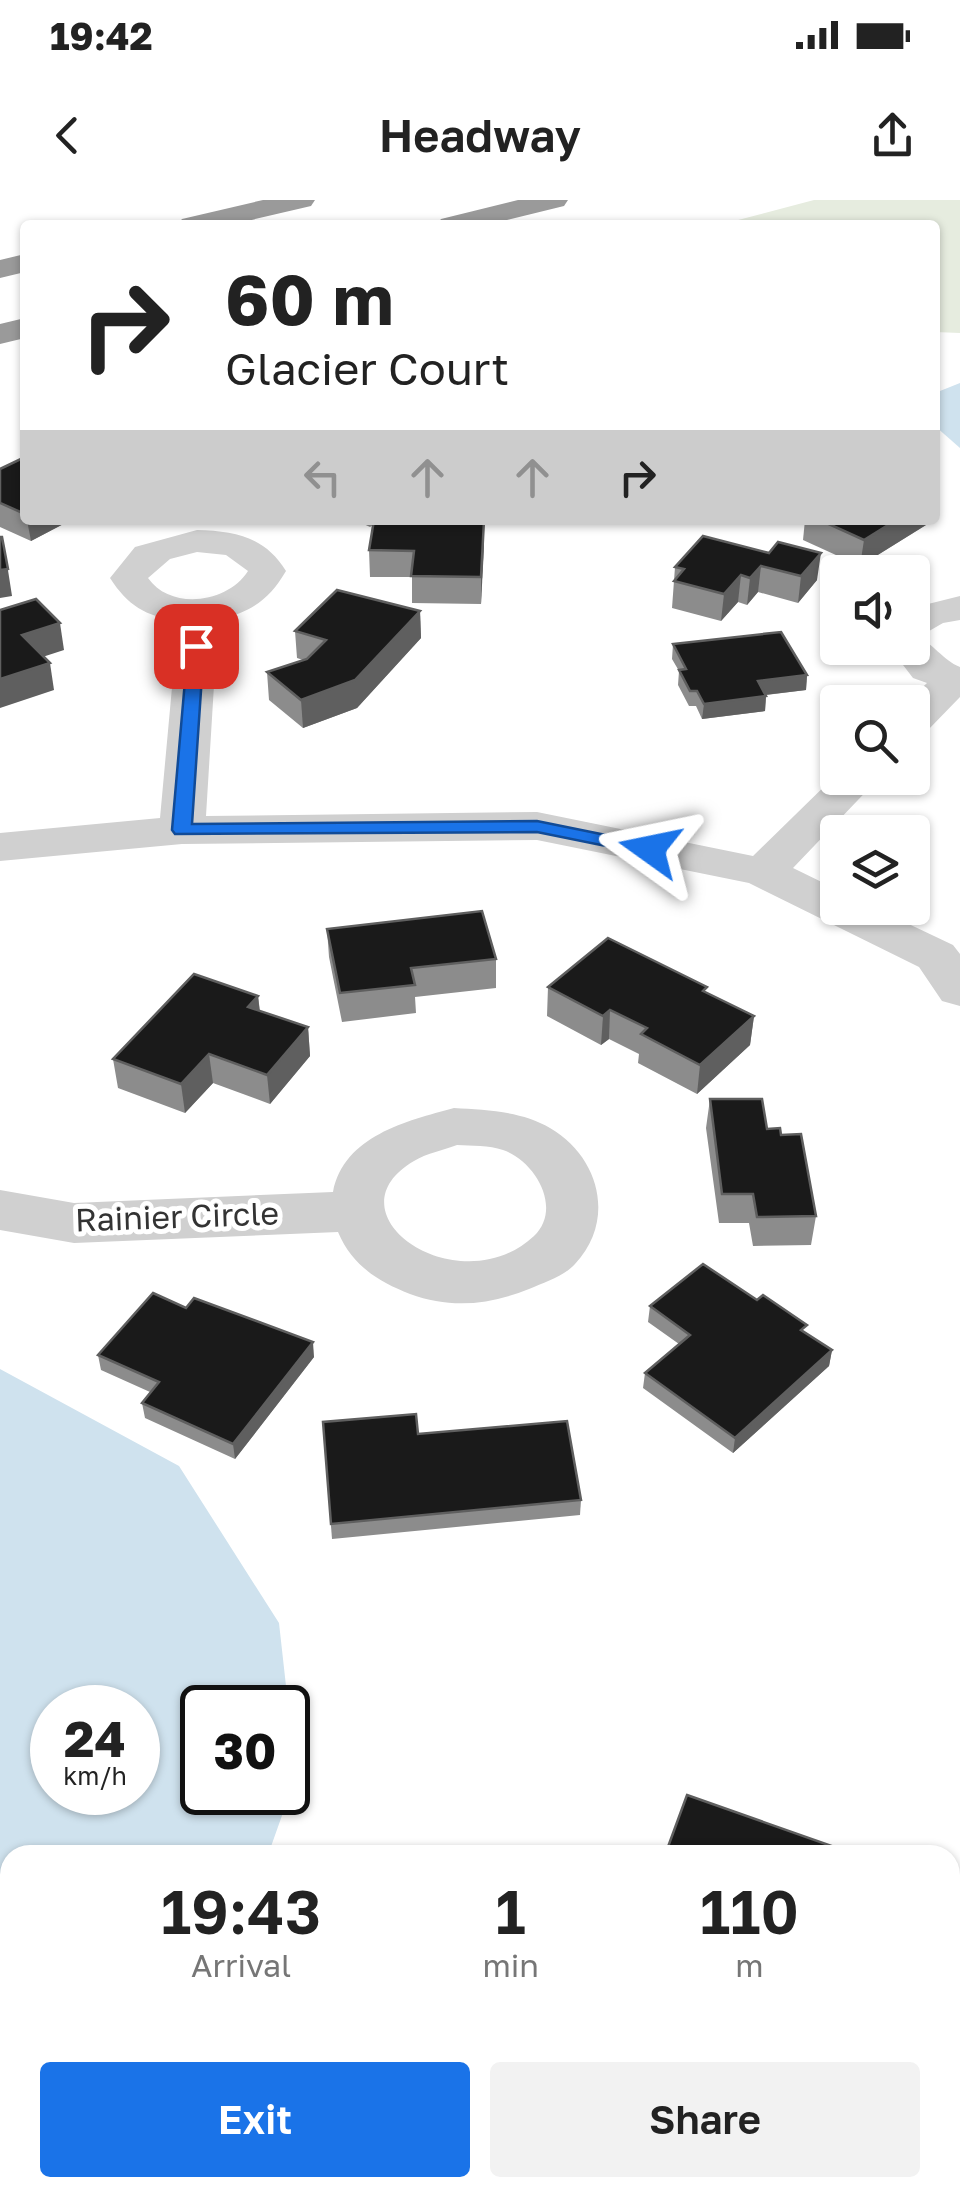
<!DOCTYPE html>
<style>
:root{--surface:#fff;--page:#f2f2f2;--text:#222;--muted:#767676;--accent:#1a73e8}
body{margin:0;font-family:"Golos Text",sans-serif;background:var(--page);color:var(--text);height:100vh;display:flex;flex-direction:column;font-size:38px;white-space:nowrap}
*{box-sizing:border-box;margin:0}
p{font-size:32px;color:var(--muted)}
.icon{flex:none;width:55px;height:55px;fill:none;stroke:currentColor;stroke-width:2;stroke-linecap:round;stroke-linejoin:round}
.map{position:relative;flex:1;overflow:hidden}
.drawer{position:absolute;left:0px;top:1645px;width:960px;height:352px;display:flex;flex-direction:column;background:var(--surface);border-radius:30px 30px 0 0;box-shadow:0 2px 8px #0004}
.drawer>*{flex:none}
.top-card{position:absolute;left:20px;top:20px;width:920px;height:305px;border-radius:10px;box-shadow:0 2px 8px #0004;background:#fff;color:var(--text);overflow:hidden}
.fabs{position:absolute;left:820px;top:355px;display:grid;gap:20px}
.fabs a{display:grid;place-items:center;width:110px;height:110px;border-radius:10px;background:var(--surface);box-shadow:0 2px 8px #0004;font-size:50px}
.speed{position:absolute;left:30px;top:1485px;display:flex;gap:20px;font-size:50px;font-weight:700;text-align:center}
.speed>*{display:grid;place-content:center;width:130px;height:130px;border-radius:50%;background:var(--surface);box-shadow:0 2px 8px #0004;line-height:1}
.speed small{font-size:25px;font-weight:400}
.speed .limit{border:5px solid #111;border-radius:15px;background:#fff;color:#111}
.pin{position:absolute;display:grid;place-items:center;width:85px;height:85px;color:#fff;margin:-42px;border-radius:20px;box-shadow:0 5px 15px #0006}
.me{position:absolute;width:110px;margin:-55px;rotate:282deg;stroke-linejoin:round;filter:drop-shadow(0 0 8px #0008)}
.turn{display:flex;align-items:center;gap:35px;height:210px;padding:0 40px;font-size:45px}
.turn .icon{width:130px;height:130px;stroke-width:2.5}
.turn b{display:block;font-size:70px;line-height:85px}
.lanes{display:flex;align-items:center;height:95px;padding:0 40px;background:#0003;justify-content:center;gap:50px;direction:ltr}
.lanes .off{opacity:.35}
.eta{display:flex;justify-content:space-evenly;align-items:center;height:170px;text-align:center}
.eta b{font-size:60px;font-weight:600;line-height:70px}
.cta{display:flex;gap:20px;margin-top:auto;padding:20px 40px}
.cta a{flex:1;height:115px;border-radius:10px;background:var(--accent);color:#fff;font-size:40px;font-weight:600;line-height:115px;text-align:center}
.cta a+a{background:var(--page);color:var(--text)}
.status{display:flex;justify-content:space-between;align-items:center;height:70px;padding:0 50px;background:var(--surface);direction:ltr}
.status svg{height:28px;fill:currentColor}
header{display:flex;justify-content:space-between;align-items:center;height:130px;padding:0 40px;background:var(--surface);font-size:45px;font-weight:600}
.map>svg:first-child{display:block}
</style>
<div class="status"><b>19:42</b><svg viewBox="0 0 49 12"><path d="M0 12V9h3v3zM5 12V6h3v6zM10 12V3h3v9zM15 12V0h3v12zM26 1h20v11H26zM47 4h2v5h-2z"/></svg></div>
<header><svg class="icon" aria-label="back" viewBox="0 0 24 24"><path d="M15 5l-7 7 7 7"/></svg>Headway<svg class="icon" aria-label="share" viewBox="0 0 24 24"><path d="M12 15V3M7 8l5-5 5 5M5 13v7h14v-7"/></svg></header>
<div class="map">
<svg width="960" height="1997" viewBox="0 0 960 1997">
<rect width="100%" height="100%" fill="#fff"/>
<polygon fill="#e6ecdf" points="814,0 960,0 960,133 935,132 935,25 719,25"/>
<g fill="#cfe2ee" fill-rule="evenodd">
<polygon points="960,183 960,248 935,226 935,193"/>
<path d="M0 1169 179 1266 279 1423 296 1576 268 1655H10V1988H128L123 1997H0ZM52 1508H138V1592H52ZM202 1508H288V1592H202Z"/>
</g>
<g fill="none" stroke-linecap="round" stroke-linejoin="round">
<g fill="#d0d0d0" fill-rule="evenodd">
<path d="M197 330C235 331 265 337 286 371 269 400 251 412 218 420L206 616 537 612 753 656 838 573V578H879L793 668 838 690V708H875L953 745 960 754V806L942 801 919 767 749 683 537 640 182 644 0 661V633L160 618 178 422C145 415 128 406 110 378L135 347ZM197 352 226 355 248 371C228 403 171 411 148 378L170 359Z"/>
<path d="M960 396V420L943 423 917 438C933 442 942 460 960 467V497L927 531 912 535V502H907L927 483 913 478 890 448H912V408Z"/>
<path d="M454 908C486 910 522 911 550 928 600 957 616 1021 575 1064 563 1077 545 1082 529 1089 489 1105 451 1109 410 1094 377 1081 352 1065 338 1032L74 1043 0 1030V990L74 1003 333 992C344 936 406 921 454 908ZM457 945C472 946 489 945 503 950 535 961 563 1008 534 1036 459 1106 324 1014 414 961 427 953 444 950 457 945Z"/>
</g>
<g fill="#9a9a9a" fill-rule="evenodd">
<polygon points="263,0 315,0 311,6 230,25 177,25 182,19"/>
<polygon points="518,0 568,0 564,6 487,25 436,25 441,19"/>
<polygon points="25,54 25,72 0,78 0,60"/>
<polygon points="25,118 25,138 0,144 0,124"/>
</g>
</g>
<g fill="#8c8c8c">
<polygon points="25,257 25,320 71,320 31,341 0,327 0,269"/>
<polygon points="355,320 484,320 481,404 412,403 412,377 370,377 369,350 373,325 370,327"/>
<polygon points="805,320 934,320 860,366 803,340"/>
<polygon points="703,336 817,380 798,403 758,392 747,405 738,402 721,421 672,408 675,367"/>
<polygon points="420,411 421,438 357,508 303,528 269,500 267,472 303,460 297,458 295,431"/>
<polygon points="673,444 807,475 806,490 766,495 765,511 702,519 696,506 689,506 678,485 679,471 672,459"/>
<polygon points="327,729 496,759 496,788 415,797 416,813 342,822 329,757"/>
<polygon points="548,787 707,793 754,816 750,845 697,894 638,863 639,854 609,839 601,845 547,816"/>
<polygon points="258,796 260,811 308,827 310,856 270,904 213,883 185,913 118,888 113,859"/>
<polygon points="710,899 781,935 816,1016 811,1045 753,1046 749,1023 719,1023 706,928"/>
<polygon points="650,1106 805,1133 832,1150 829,1166 733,1253 643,1188 645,1173 679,1144 648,1122"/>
<polygon points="186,1108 314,1157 235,1259 145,1218 142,1203 150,1192 101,1170 98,1155"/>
<polygon points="323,1222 418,1234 581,1300 580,1315 332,1339"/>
</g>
<g fill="#5f5f5f">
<polygon points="939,294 935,316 935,296"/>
<polygon points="27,320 71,320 31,341"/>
<polygon points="484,320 484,347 481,404 481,377"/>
<polygon points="896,320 934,320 860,366 864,340"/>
<polygon points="821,353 817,380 798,403 801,376"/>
<polygon points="7,364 12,396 0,398 0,370"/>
<polygon points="761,366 758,392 747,405 750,378"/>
<polygon points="741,375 738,402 721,421 724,394"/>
<polygon points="420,411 421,438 357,508 303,528 301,500"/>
<polygon points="60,423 64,450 27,462 22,435"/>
<polygon points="50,463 54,490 0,508 0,479"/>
<polygon points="807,475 806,490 756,496 758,481"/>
<polygon points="766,496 765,511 702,519 704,504"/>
<polygon points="258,796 261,824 248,807"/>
<polygon points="610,810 609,839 601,845 603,816"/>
<polygon points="754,816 750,845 697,894 700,865"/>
<polygon points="308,827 310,856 270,904 267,875"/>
<polygon points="209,854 213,883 185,913 181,884"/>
<polygon points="313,1142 314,1157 235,1259 233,1244"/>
<polygon points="832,1150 829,1166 733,1253 735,1238"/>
</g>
<g fill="#1a1a1a" stroke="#5f5f5f" stroke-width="2.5">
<polygon points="25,257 25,314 0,303 0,269"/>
<polygon points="374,320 484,320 481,377 411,376 414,351 369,350"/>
<polygon points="820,320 896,320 864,340"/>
<polygon points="703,336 769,353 778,342 821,353 801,376 761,366 750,378 741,375 724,394 674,381 684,369 675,367"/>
<polygon points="0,337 2,337 8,369 0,370"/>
<polygon points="337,390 420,411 355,480 301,500 267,472 307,459 326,440 295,431"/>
<polygon points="36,399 60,423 22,435 50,463 0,479 0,410"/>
<polygon points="781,432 807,475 758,481 766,496 704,504 697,491 690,491 679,470 686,469 673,444"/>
<polygon points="482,711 496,759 411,768 415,785 340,793 327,729"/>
<polygon points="608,738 707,787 703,791 754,816 700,865 641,834 647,828 610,810 603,816 548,787"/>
<polygon points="194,774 258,796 248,807 308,827 267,875 209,854 181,884 113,859"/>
<polygon points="710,899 762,899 767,929 780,928 781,935 801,934 816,1016 757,1017 753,994 722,994"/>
<polygon points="703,1064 757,1100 763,1095 807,1125 801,1130 832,1150 735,1238 645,1173 690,1135 650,1106"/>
<polygon points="153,1093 186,1108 194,1098 313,1142 233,1244 142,1203 159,1182 98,1155"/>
<polygon points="416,1214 418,1234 567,1221 581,1300 331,1324 323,1222"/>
<polygon points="687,1595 857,1655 665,1655"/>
<polygon points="166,1988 291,1988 292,1997 167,1997"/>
</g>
<polygon fill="#1a73e8" stroke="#114b97" stroke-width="2.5" points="196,441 204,446 192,624 537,621 650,644 659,649 650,655 537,632 175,634 172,630 188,446"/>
<g text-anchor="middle" stroke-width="10" stroke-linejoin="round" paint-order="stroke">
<g font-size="32" fill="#333" stroke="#fff">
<text transform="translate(177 1017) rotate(-2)" y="11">Rainier Circle</text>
</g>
</g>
</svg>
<div class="fabs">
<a><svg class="icon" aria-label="sound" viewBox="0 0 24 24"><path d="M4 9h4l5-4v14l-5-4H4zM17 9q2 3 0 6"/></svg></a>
<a><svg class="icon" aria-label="search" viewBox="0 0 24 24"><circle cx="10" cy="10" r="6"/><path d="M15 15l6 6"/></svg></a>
<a><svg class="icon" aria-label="layers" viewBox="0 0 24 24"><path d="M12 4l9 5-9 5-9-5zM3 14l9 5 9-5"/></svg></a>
</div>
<div class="speed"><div>24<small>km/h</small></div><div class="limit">30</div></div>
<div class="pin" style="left:196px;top:446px;background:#d93025"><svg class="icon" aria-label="arrive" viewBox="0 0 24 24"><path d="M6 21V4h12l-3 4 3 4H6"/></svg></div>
<svg class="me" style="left:650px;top:649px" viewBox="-20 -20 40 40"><path d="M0-17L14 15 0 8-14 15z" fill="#1a73e8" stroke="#fff" stroke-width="4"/></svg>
<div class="top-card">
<div class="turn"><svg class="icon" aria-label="right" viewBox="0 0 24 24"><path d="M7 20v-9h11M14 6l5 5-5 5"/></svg><div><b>60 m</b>Glacier Court</div></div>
<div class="lanes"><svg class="icon off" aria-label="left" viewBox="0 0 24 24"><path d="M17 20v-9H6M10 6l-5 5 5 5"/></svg><svg class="icon off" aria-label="ahead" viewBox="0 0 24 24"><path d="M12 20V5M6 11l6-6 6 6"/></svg><svg class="icon off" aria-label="ahead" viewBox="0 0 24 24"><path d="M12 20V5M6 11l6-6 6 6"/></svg><svg class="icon" aria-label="right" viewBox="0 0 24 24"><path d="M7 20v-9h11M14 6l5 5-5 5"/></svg></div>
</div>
<section class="drawer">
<div class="eta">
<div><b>19:43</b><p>Arrival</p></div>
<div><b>1</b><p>min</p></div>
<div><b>110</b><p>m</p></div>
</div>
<div class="cta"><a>Exit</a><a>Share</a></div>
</section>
</div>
